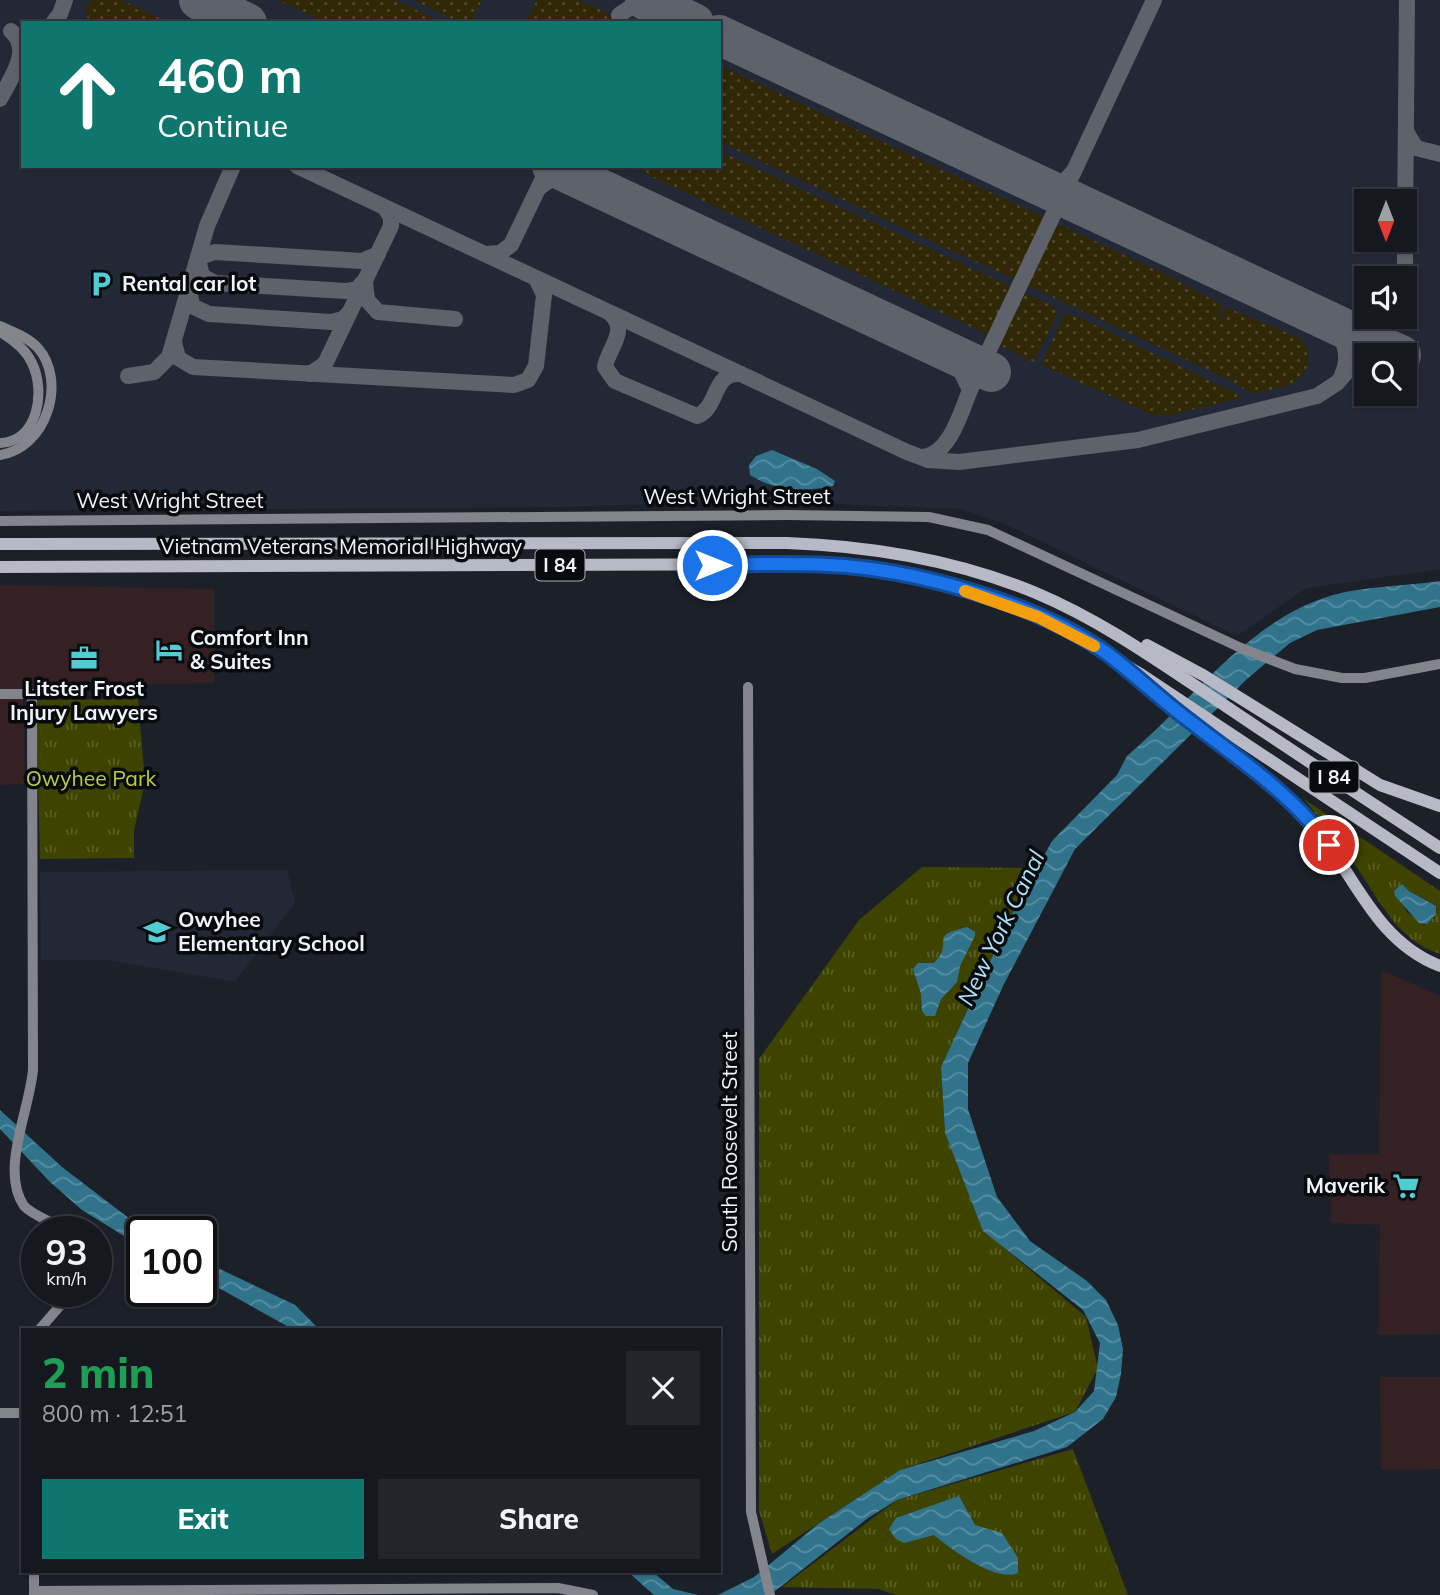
<!DOCTYPE html>
<meta charset="utf-8">
<style>
:root{--surface:#15181f;--page:#22252c;--text:#f1f3f6;--muted:#9da0a4;--line:#34373d;--accent:#0f766e}
body{margin:0;font-family:Mulish,sans-serif;background:var(--page);color:var(--text);height:100vh;display:flex;flex-direction:column;font-size:26px;white-space:nowrap}
*{box-sizing:border-box;margin:0}
p{font-size:23px;color:var(--muted)}
.icon{flex:none;width:38px;height:38px;fill:none;stroke:currentColor;stroke-width:2;stroke-linecap:round;stroke-linejoin:round}
.map{position:relative;flex:1;overflow:hidden}
.sheet{position:absolute;left:21px;top:1328px;width:700px;height:245px;display:flex;flex-direction:column;background:var(--surface);border-radius:0px;box-shadow:0 2px 5px #0004,0 0 0 2px var(--line)}
.sheet>*{flex:none}
.hud{position:absolute;left:21px;top:21px;width:700px;height:147px;border-radius:0px;box-shadow:0 2px 5px #0004,0 0 0 2px var(--line);background:#0f766e;color:#fff;overflow:hidden}
.needle{width:46px;rotate:180deg}
.tools{position:absolute;left:1354px;top:189px;display:grid;gap:14px}
.tools a{display:grid;place-items:center;width:63px;height:63px;border-radius:0px;background:var(--surface);box-shadow:0 2px 5px #0004,0 0 0 2px var(--line);font-size:35px}
.speed{position:absolute;left:21px;top:1216px;display:flex;gap:14px;font-size:35px;font-weight:700;text-align:center}
.speed>*{display:grid;place-content:center;width:91px;height:91px;border-radius:50%;background:var(--surface);box-shadow:0 2px 5px #0004,0 0 0 2px var(--line);line-height:1}
.speed small{font-size:18px;font-weight:400}
.speed .limit{border:4px solid #111;border-radius:10px;background:#fff;color:#111}
.pin{position:absolute;display:grid;place-items:center;width:60px;height:60px;color:#fff;margin:-30px;border:4px solid #fff;border-radius:50%;box-shadow:0 2px 7px #0007}
.me{position:absolute;width:77px;margin:-38px;rotate:90deg;stroke-linejoin:round;filter:drop-shadow(0 0 5px #0008)}
.turn{display:flex;align-items:center;gap:24px;height:147px;padding:0 21px;font-size:32px}
.turn .icon{width:91px;height:91px;stroke-width:2.5}
.turn b{display:block;font-size:49px;line-height:60px}
.round{display:grid;place-items:center;flex:none;width:74px;height:74px;border-radius:0px;background:var(--page)}
.head{display:flex;align-items:center;justify-content:space-between;height:119px;padding:0 21px}
h1{font-size:42px;font-weight:800;line-height:52px;color:#1e9e55}
.cta{display:flex;gap:14px;margin-top:auto;padding:14px 21px}
.cta a{flex:1;height:80px;border-radius:0px;background:var(--accent);color:#fff;font-size:28px;font-weight:800;line-height:80px;text-align:center}
.cta a+a{background:var(--page);color:var(--text)}
.map>svg:first-child{display:block}
</style>
<div class="map">
<svg width="1440" height="1595" viewBox="0 0 1440 1595">
<defs>
<pattern id="grass-tufts" width="24" height="20" patternUnits="userSpaceOnUse" patternTransform="scale(1.75)"><rect width="24" height="20" fill="#3e4300"/><path d="M3 7l-1-3M5 7V3M7 7l1-3M15 17l-1-3M17 17v-4M19 17l1-3" fill="none" stroke="#5a5f26"/></pattern>
<pattern id="sand-dots" width="8" height="8" patternUnits="userSpaceOnUse" patternTransform="scale(1.75)"><rect width="8" height="8" fill="#2f2706"/><path d="M2 2h.1M6 6h.1" fill="none" stroke="#4d472b" stroke-width="1.8" stroke-linecap="round"/></pattern>
<pattern id="water-waves" width="16" height="10" patternUnits="userSpaceOnUse" patternTransform="scale(1.75)"><rect width="16" height="10" fill="#30738b"/><path d="M0 5q4-4 8 0t8 0" fill="none" stroke="#588ea2"/></pattern>
</defs>
<rect width="100%" height="100%" fill="#1c2029"/>
<g fill="#352124">
<polygon points="0,585 214,589 214,683 23,687 25,784 0,785"/>
<polygon points="1381,970 1440,996 1440,1334 1378,1335 1380,1225 1331,1223 1329,1155 1379,1154"/>
<polygon points="1380,1377 1440,1377 1440,1469 1381,1470"/>
</g>
<g fill="#222836" fill-rule="evenodd">
<path d="M0 0H1440V569L1306 588 1237 636 1003 523 960 509 747 501 564 507 0 511ZM23 23H719V166H23ZM1367 201H1405V240H1367ZM1367 278H1405V317H1367ZM1367 355H1405V394H1367Z"/>
<polygon points="287,870 295,903 235,982 108,960 41,960 40,872"/>
</g>
<g fill="url(#grass-tufts)" fill-rule="evenodd">
<polygon points="138,699 145,782 134,830 134,858 40,859 36,700"/>
<path d="M1304 799 1440 891V954C1395 940 1377 895 1351 859 1336 838 1319 819 1304 799ZM1409 891 1436 906C1439 913 1430 923 1424 925L1407 912 1399 898Z"/>
<polygon points="922,867 1038,868 1012,914 941,1067 945,1133 983,1230 1086,1317 1098,1368 1075,1412 900,1470 772,1554 759,1511 759,1059 859,920"/>
<polygon points="1073,1449 1128,1595 896,1595 878,1589 782,1587 897,1500"/>
</g>
<g fill="url(#sand-dots)">
<polygon points="93,0 121,0 170,23 89,23 85,8"/>
<polygon points="278,0 396,0 443,23 326,23"/>
<polygon points="413,0 482,0 470,23 461,23"/>
<polygon points="537,0 579,0 628,23 525,23"/>
<path d="M719 65 1169 276 1222 305 1218 318H1220L1226 307 1297 337C1307 345 1311 353 1307 366 1301 388 1272 389 1252 394L1232 381 719 142Z"/>
<polygon points="719,151 1055,307 1057,315 1034,362 1006,348 1007,344 1005,348 994,343 995,338 629,166 719,166"/>
<polygon points="1068,313 1072,314 1243,397 1172,415 1153,415 1041,365 1063,317"/>
</g>
<g fill="url(#water-waves)">
<path d="M772 450 817 469 835 481 833 486C805 492 775 491 750 475L749 465 756 456Z"/>
<path d="M1440 581V607L1317 630 1290 643 1247 679 1075 849 1004 984 968 1063V1109L997 1197 1030 1241 1087 1281 1106 1300 1118 1325 1123 1349 1121 1374 1116 1397 1103 1419 1067 1447 897 1500 868 1518 770 1595H718L754 1577 818 1524 900 1470 1034 1431 1075 1412 1094 1391 1100 1343 1083 1310 983 1231 945 1133 941 1067 1012 914 1052 841 1117 775 1127 756C1191 702 1249 619 1333 595 1365 586 1407 586 1440 581Z"/>
<polygon points="1402,884 1409,891 1436,906 1436,914 1427,924 1419,923 1395,896 1394,891"/>
<path d="M967 927 975 932V936L960 966 957 982 941 999 935 1016H926L922 1011 921 994 913 969 918 963H934C956 940 926 937 967 927Z"/>
<polygon points="0,1110 62,1167 147,1232 142,1232 142,1247 82,1210 50,1182 0,1129"/>
<polygon points="201,1260 295,1305 320,1330 294,1330 201,1278"/>
<path d="M959 1496 975 1525 1002 1533 1018 1558V1573C996 1583 951 1549 934 1535L904 1543 896 1539 889 1529 896 1518Z"/>
<polygon points="628,1572 653,1572 673,1589 698,1595 654,1595"/>
</g>
<g fill="none" stroke-linecap="round" stroke-linejoin="round">
<g stroke="#5e626a" stroke-width="16">
<polyline points="619,15 637,3 655,5"/>
<polyline points="53,23 60,14 65,0"/>
<path d="M0 99C10 79 33 50 11 31"/>
<polyline points="1407,133 1416,148 1440,154"/>
<polyline points="297,166 907,452 928,460 959,462 1138,440 1317,396 1337,383 1394,317"/>
<polyline points="1042,186 1061,185 1074,171 1154,0"/>
<polyline points="540,187 556,175 575,177"/>
<polyline points="1405,229 1407,0"/>
<polyline points="485,254 500,253 511,245 549,166"/>
<polyline points="198,259 202,276 215,283 346,291 357,289 364,281"/>
<polyline points="196,264 203,256 215,252 362,261 378,254"/>
<polyline points="1405,278 1405,240"/>
<polyline points="365,282 367,300 378,312 455,319"/>
<polyline points="189,289 192,306 209,314 331,322 343,319 349,313"/>
<path d="M611 314C629 331 608 348 605 367L615 381 697 416C719 408 712 372 740 374"/>
<path d="M1328 321C1343 337 1352 353 1342 375"/>
<polyline points="1344,328 1368,331 1385,324"/>
<polyline points="174,342 178,358 193,367 514,385 528,380 536,366 544,295 536,278"/>
<polyline points="310,374 325,364 391,226 391,217 385,208"/>
<polyline points="128,376 154,372 169,357 207,226 233,166"/>
<polyline points="969,392 1074,171"/>
<path d="M922 457C950 455 961 412 970 390L953 354"/>
</g>
<g stroke="#5e626a" stroke-width="40">
<polyline points="199,0 247,23"/>
<polyline points="645,0 694,23"/>
<polyline points="719,35 1401,355"/>
<polyline points="552,166 991,372"/>
</g>
<g stroke="#83848c" stroke-width="10">
<path d="M0 326C13 332 28 337 38 348 67 381 47 448 0 455"/>
<path d="M0 443C38 441 46 392 32 363 26 350 12 339 0 332"/>
<polyline points="0,521 787,515 929,517 988,530 1241,648 1295,669 1342,678 1365,678 1440,664"/>
<polyline points="748,687 751,1512 770,1595"/>
<path d="M0 694H32L33 1070C29 1112 0 1171 24 1206 35 1217 53 1221 65 1232"/>
<polyline points="39,1330 72,1292"/>
<polyline points="0,1413 23,1413"/>
<polyline points="34,1572 34,1595"/>
<polyline points="34,1591 558,1588 593,1595"/>
</g>
<g stroke="#b8b9c6" stroke-width="12">
<path d="M0 544 787 543C873 546 956 560 1036 593 1105 622 1165 666 1227 707 1298 755 1369 801 1440 848"/>
<polyline points="0,567 810,564 888,572 936,582 1005,604 1066,630 1142,675 1440,873"/>
<polyline points="1147,645 1203,675 1380,785 1440,806"/>
<path d="M1144 685C1194 727 1254 762 1300 809 1350 860 1369 939 1440 966"/>
</g>
</g>
<g fill="none" stroke-linecap="round" stroke-linejoin="round">
<g stroke="#114b97" stroke-width="18">
<path id="route" d="M712 565C751 564 790 563 829 565 913 569 1036 603 1105 652 1135 674 1161 700 1191 722 1240 760 1292 794 1329 845"/>
</g>
<use href="#route" stroke="#1a73e8" stroke-width="12"/>
<polyline stroke="#f59e0b" stroke-width="12" points="965,591 1038,617 1094,646"/>
</g>
<defs>
<g id="parking-bare" transform="scale(2.1)"><path d="M-3.5-5.5H1a3.5 3.5 0 0 1 0 7H-1V5.5H-3.5ZM-1-3.4V-.6H.8a1.4 1.4 0 0 0 0-2.8Z" fill="#51ccd1" stroke="#080a0e" stroke-width="2.5" paint-order="stroke"/></g>
<g id="hotel-bare" transform="scale(2.1)"><path d="M-6-4.5h1.5V1H6V5H4.5V3h-9V5H-6ZM-4 0a1.8 1.8 0 1 1 3.6 0ZM.5 0V-2.5h3Q6-2.5 6 0Z" fill="#51ccd1" stroke="#080a0e" stroke-width="2.5" paint-order="stroke"/></g>
<g id="office-bare" transform="scale(2.1)"><path d="M-6-3h4V-5.5h4V-3h4V5H-6ZM-1-4.5V-3h2v-1.5ZM-6 0V1H6V0Z" fill="#51ccd1" stroke="#080a0e" stroke-width="2.5" paint-order="stroke"/></g>
<g id="school-bare" transform="scale(2.1)"><path d="M0-5L7-2L0 1L-7-2ZM-4 1L0 2.5L4 1V4Q0 6-4 4Z" fill="#51ccd1" stroke="#080a0e" stroke-width="2.5" paint-order="stroke"/></g>
<g id="supermarket-bare" transform="scale(2.1)"><path d="M-6-5.5h2.5l.6 2H6L4.5 2H-2.5L-4.4-4H-6ZM-1.5 3.2a1.3 1.3 0 1 0 .1 0ZM3 3.2a1.3 1.3 0 1 0 .1 0Z" fill="#51ccd1" stroke="#080a0e" stroke-width="2.5" paint-order="stroke"/></g>
</defs>
<g fill-rule="evenodd">
<use href="#parking-bare" x="101" y="284"/>
<use href="#hotel-bare" x="169" y="650"/>
<use href="#office-bare" x="84" y="658"/>
<use href="#school-bare" x="157" y="932"/>
<use href="#supermarket-bare" x="1406" y="1186"/>
</g>
<g text-anchor="middle" stroke-width="7" stroke-linejoin="round" paint-order="stroke">
<g fill="#080a0e" stroke="#aaadb2" stroke-width="2">
<rect x="535.5" y="549.5" width="49" height="31" rx="5"/>
<rect x="1309.5" y="761.5" width="49" height="31" rx="5"/>
</g>
<g font-size="19" font-weight="bold" fill="#f0f3f9">
<text x="560" y="572">I 84</text>
<text x="1334" y="784">I 84</text>
</g>
<g font-size="21" font-weight="bold" fill="#f0f3f9" stroke="#080a0e" text-anchor="start">
<text x="122" y="291">Rental car lot</text>
<text x="190" y="645">Comfort Inn<tspan x="190" dy="24">&amp; Suites</tspan></text>
<text x="84" y="696" text-anchor="middle">Litster Frost<tspan x="84" dy="24">Injury Lawyers</tspan></text>
<text x="178" y="927">Owyhee<tspan x="178" dy="24">Elementary School</tspan></text>
<text x="1385" y="1193" text-anchor="end">Maverik</text>
</g>
<g font-size="21" fill="#f0f3f9" stroke="#080a0e">
<text x="737" y="504">West Wright Street</text>
<text x="170" y="508">West Wright Street</text>
<text x="341" y="554">Vietnam Veterans Memorial Highway</text>
<text transform="translate(730 1142) rotate(-90)" y="7">South Roosevelt Street</text>
</g>
<g font-size="21" fill="#bfcd43" stroke="#080a0e">
<text x="91" y="786">Owyhee Park</text>
</g>
<g font-size="23" font-style="italic" fill="#ace2f8" stroke="#080a0e">
<text transform="translate(1001 928) rotate(-64)" y="8">New York Canal</text>
</g>
</g>
</svg>
<div class="tools">
<a><svg class="needle" viewBox="-14 -14 28 28"><path d="M0-13l5 13h-10z" fill="#e53935"/><path d="M0 13l5-13h-10z" fill="#9da0a4"/></svg></a>
<a><svg class="icon" aria-label="sound" viewBox="0 0 24 24"><path d="M4 9h4l5-4v14l-5-4H4zM17 9q2 3 0 6"/></svg></a>
<a><svg class="icon" aria-label="search" viewBox="0 0 24 24"><circle cx="10" cy="10" r="6"/><path d="M15 15l6 6"/></svg></a>
</div>
<div class="speed"><div>93<small>km/h</small></div><div class="limit">100</div></div>
<div class="pin" style="left:1329px;top:845px;background:#d93025"><svg class="icon" aria-label="arrive" viewBox="0 0 24 24"><path d="M6 21V4h12l-3 4 3 4H6"/></svg></div>
<svg class="me" style="left:712px;top:565px" viewBox="-20 -20 40 40"><circle r="17" fill="#1a73e8" stroke="#fff" stroke-width="3"/><path d="M0-11L8 9 0 5-8 9z" fill="#fff"/></svg>
<div class="hud">
<div class="turn"><svg class="icon" aria-label="ahead" viewBox="0 0 24 24"><path d="M12 20V5M6 11l6-6 6 6"/></svg><div><b>460 m</b>Continue</div></div>
</div>
<section class="sheet">
<div class="head"><div><h1>2 min</h1><p>800 m · 12:51</p></div><a class="round"><svg class="icon" aria-label="close" viewBox="0 0 24 24"><path d="M6 6l12 12M18 6L6 18"/></svg></a></div>
<div class="cta"><a>Exit</a><a>Share</a></div>
</section>
</div>
